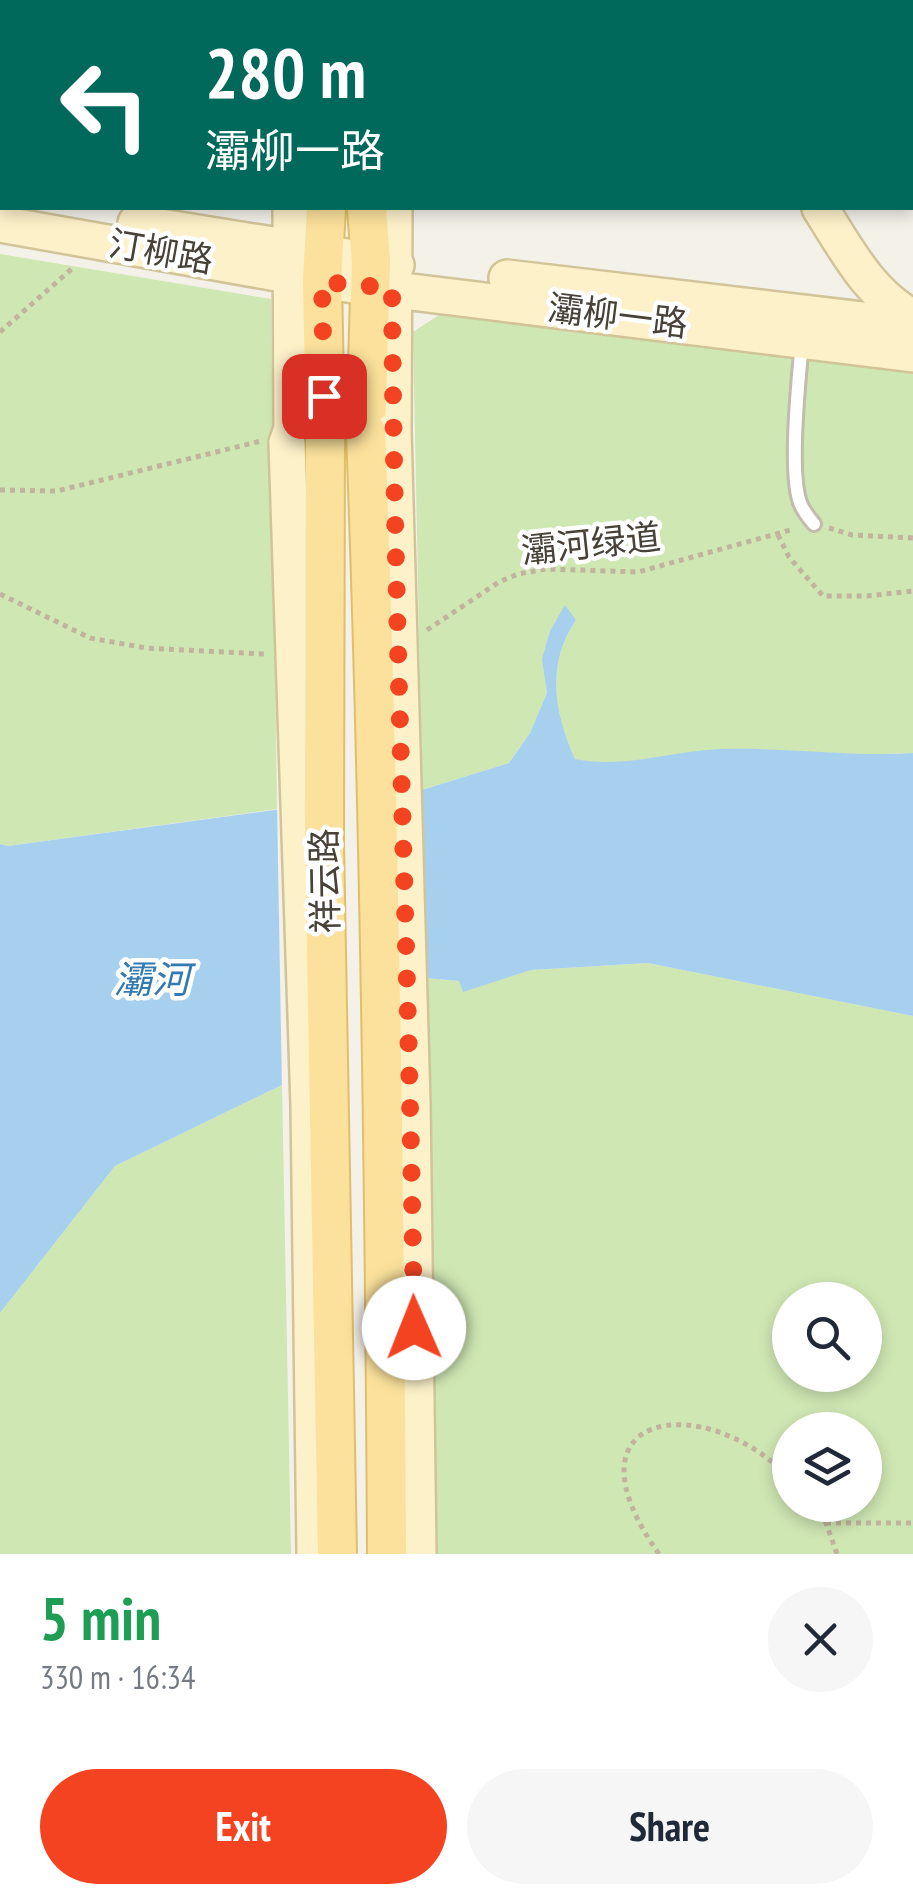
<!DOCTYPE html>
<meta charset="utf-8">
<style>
:root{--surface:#fff;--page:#f6f6f7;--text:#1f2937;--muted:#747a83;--accent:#f34321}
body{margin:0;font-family:"PT Sans Narrow","Noto Sans SC",sans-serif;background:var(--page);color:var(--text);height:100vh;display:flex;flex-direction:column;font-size:38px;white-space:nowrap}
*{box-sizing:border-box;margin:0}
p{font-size:32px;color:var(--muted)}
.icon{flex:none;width:55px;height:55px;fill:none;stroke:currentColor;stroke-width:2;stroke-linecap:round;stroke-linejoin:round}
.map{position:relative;height:1554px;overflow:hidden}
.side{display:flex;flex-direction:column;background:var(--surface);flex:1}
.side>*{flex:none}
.top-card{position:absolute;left:0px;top:0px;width:915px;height:210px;box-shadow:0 5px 15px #0003;background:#00695c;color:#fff;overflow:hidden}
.controls{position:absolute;left:772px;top:1282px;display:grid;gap:20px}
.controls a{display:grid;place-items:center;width:110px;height:110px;border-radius:50%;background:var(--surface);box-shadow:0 5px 15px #0003;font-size:50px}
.pin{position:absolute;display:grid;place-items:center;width:85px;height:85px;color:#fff;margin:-42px;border-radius:20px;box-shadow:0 5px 15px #0006}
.me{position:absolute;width:110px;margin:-55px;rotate:359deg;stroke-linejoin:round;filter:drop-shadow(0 0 8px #0008)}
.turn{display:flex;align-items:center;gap:35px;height:210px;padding:0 40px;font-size:45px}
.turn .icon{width:130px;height:130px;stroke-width:2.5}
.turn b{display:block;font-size:70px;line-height:85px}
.round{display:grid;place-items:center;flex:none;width:105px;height:105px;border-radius:52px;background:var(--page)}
.head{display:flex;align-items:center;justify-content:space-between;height:170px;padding:0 40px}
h1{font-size:60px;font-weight:800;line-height:75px;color:#1e9e55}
.button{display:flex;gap:20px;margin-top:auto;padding:20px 40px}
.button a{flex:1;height:115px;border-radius:60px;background:var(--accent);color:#fff;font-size:40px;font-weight:800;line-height:115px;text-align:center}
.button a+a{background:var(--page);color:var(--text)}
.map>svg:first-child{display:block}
</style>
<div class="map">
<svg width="913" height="1554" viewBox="0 0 913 1554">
<rect width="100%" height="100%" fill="#f4f1e9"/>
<polygon fill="#e8e3d7" points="718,0 913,0 913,203 912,2"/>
<g fill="#cfe7b3" fill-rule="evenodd">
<polygon points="0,254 271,299 277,809 8,846 0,844"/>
<path d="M439 315 913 368V753L599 764 575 759C554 712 546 664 576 620L550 631 543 659 547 693 530 733 509 763 422 790 413 332Z"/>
<path d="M648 963 913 1016V1554H434L425 978 459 981 464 991 531 970ZM790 1300H865V1375H790ZM790 1430H865V1505H790Z"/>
<polygon points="282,1085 291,1554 0,1554 0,1313 115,1166"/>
</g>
<path fill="#a7d0ee" d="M565 605 576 620C546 664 554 712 575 759 623 769 672 751 720 749 784 747 849 757 913 753V1016L648 963 531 970 463 992 459 981 425 978 282 1085 115 1166 0 1313V844L8 846 422 790 509 763 530 733 547 693 542 659 550 631Z"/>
<polygon fill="#f4f1e9" points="422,785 425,984 282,1090 277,804"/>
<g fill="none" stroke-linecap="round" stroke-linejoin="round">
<g stroke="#c2bbae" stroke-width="18">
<path id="lane" d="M802 342C799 376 788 477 801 505 804 512 809 518 814 524"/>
</g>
<g stroke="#d2c499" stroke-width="40">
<g id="secondary">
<polyline points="305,2 305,0"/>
<polyline points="407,2 407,0"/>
<path d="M820 208C847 250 868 293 913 318"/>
<polyline points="136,223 396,265"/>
<polyline points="0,224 322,281 913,354"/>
<polyline points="507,278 913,326"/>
<polyline points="393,431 394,208"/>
<polyline points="287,443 292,429 291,208"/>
</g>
</g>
<g stroke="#e0bf6a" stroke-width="42">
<g id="primary">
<polyline points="338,2 338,0"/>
<polyline points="381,2 381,0"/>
<polyline points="366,432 371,262 367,208"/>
<polyline points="325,435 322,281 326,208"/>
</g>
</g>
<g stroke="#c0b49d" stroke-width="5" stroke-dasharray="5 5" stroke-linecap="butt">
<polyline points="0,332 75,266"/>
<polyline points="0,490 57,491 261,441"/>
<polyline points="829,528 852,535 913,538"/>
<polyline points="778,535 789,557 823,596 867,596 913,591"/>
<polyline points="0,594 90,638 146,648 266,654"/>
<polyline points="427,630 499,582 518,574 546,569 638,572 794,529"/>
<polyline points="813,1505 826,1523 837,1554"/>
<polyline points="826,1523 913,1523"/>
<path d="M659 1554C557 1411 702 1388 790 1478"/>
</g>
<use href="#lane" stroke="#fff" stroke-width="12"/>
<use href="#secondary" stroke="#fdf1ca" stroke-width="35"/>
<use href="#primary" stroke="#fbe19b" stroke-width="38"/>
<g stroke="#d2c499" stroke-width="40" stroke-linecap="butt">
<g id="secondary-bridge">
<polyline points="393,431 412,1103 418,1554"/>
<polyline points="287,443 309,1106 315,1554"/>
</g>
</g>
<g stroke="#e0bf6a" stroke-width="42" stroke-linecap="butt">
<g id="primary-bridge">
<path d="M366 432C380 806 385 1180 387 1554"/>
<polyline points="325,435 324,842 337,1554"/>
</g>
</g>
<use href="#secondary-bridge" stroke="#fdf1ca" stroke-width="35"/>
<use href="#primary-bridge" stroke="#fbe19b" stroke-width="38"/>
</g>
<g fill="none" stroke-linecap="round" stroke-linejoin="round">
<path stroke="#f34321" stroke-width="18" stroke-dasharray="0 32.4" d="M324 396 322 282 392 288C394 635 410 982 414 1328"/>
</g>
<g text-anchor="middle" stroke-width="9" stroke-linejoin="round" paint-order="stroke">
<g font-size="35" fill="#474137" stroke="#fff">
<text transform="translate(161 252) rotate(10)" y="12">汀柳路</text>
<text transform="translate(618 316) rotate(7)" y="12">灞柳一路</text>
<text transform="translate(591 544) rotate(-6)" y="12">灞河绿道</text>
<text transform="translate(325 881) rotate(-91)" y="12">祥云路</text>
</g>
<g font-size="38" font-style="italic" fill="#337ab0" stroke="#fff">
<text x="152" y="993">灞河</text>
</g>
</g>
</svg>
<div class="controls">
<a><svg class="icon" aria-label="search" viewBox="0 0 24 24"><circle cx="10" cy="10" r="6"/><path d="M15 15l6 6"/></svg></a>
<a><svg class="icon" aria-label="layers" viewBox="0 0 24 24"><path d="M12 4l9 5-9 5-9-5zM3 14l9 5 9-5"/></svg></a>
</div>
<div class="pin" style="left:324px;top:396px;background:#d93025"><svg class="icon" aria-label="arrive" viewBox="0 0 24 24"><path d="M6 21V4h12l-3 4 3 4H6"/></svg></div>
<svg class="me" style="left:414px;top:1328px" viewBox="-20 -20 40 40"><circle r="19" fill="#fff"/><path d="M0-13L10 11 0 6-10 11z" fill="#f34321"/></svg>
<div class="top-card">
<div class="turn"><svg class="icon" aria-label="left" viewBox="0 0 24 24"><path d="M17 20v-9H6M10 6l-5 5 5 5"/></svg><div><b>280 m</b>灞柳一路</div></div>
</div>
</div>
<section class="side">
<div class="head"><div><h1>5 min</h1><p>330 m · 16:34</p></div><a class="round"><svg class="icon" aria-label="close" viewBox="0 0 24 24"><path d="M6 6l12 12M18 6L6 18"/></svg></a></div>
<div class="button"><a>Exit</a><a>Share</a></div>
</section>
